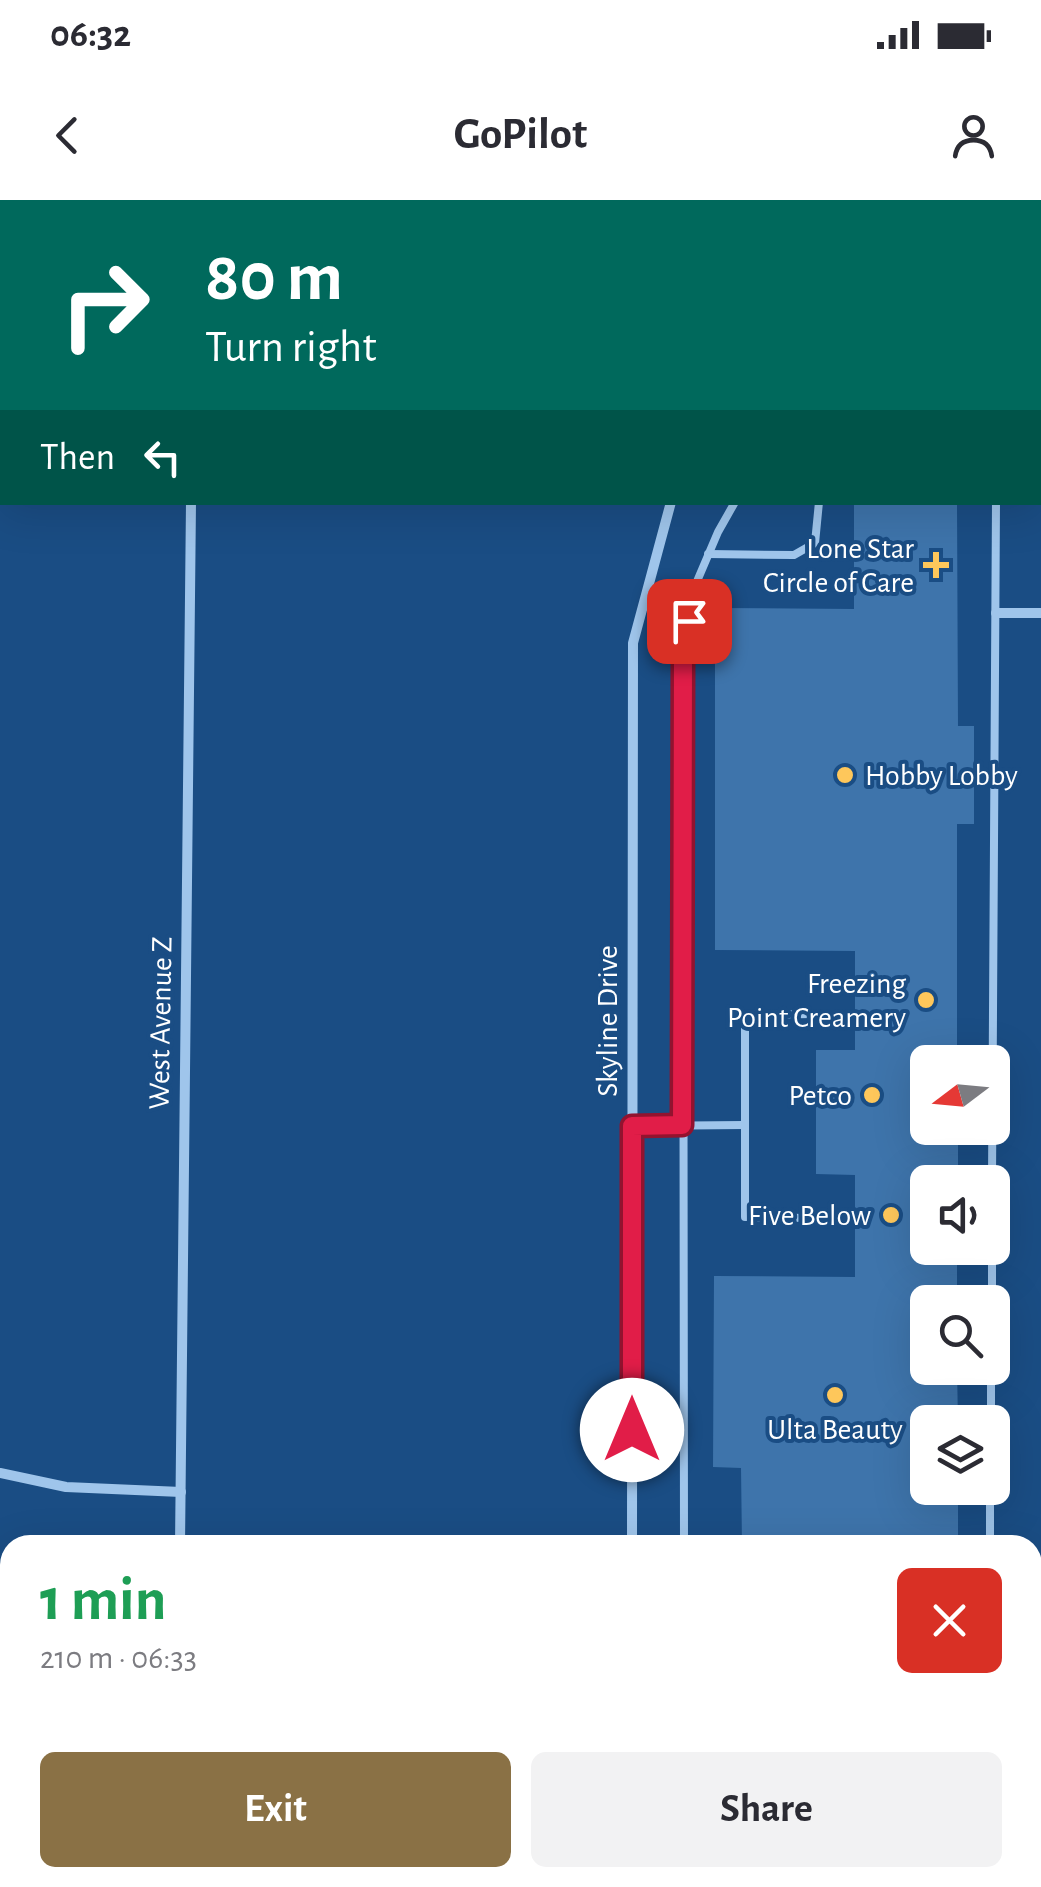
<!DOCTYPE html>
<meta charset="utf-8">
<style>
:root{--surface:#fff;--page:#f2f2f3;--text:#2b2b33;--muted:#7c7c81;--accent:#8a7145}
body{margin:0;font-family:"Alegreya Sans",sans-serif;background:var(--page);color:var(--text);height:100vh;display:flex;flex-direction:column;font-size:38px;white-space:nowrap}
*{box-sizing:border-box;margin:0}
p{font-size:32px;color:var(--muted)}
.icon{flex:none;width:55px;height:55px;fill:none;stroke:currentColor;stroke-width:2;stroke-linecap:round;stroke-linejoin:round}
.map{position:relative;flex:1;overflow:hidden}
.panel{position:absolute;left:0px;top:1335px;width:1042px;height:352px;display:flex;flex-direction:column;background:var(--surface);border-radius:30px 30px 0 0;box-shadow:0 10px 40px #0002}
.panel>*{flex:none}
.guide{position:absolute;left:0px;top:0px;width:1042px;height:305px;box-shadow:0 10px 40px #0002;background:#00695c;color:#fff;overflow:hidden}
.needle{width:65px;rotate:254deg}
.controls{position:absolute;left:910px;top:845px;display:grid;gap:20px}
.controls a{display:grid;place-items:center;width:100px;height:100px;border-radius:15px;background:var(--surface);box-shadow:0 10px 40px #0002;font-size:50px}
.pin{position:absolute;display:grid;place-items:center;width:85px;height:85px;color:#fff;margin:-42px;border-radius:20px;box-shadow:0 5px 15px #0006}
.me{position:absolute;width:110px;margin:-55px;rotate:0deg;stroke-linejoin:round;filter:drop-shadow(0 0 8px #0008)}
.turn{display:flex;align-items:center;gap:35px;height:210px;padding:0 40px;font-size:45px}
.turn .icon{width:130px;height:130px;stroke-width:2.5}
.turn b{display:block;font-size:70px;line-height:85px}
.then{display:flex;align-items:center;height:95px;padding:0 40px;background:#0003;gap:20px;font-size:38px}
.round{display:grid;place-items:center;flex:none;width:105px;height:105px;border-radius:15px;background:var(--page)}
.head{display:flex;align-items:center;justify-content:space-between;height:170px;padding:0 40px}
h1{font-size:60px;font-weight:700;line-height:75px;color:#1e9e55}
.primary-button{display:flex;gap:20px;margin-top:auto;padding:20px 40px}
.primary-button a{flex:1;height:115px;border-radius:15px;background:var(--accent);color:#fff;font-size:40px;font-weight:700;line-height:115px;text-align:center}
.primary-button a+a{background:var(--page);color:var(--text)}
.status{display:flex;justify-content:space-between;align-items:center;height:70px;padding:0 50px;background:var(--surface);direction:ltr}
.status svg{height:28px;fill:currentColor}
header{display:flex;justify-content:space-between;align-items:center;height:130px;padding:0 40px;background:var(--surface);font-size:45px;font-weight:700}
.map>svg:first-child{display:block}
</style>
<div class="status"><b>06:32</b><svg viewBox="0 0 49 12"><path d="M0 12V9h3v3zM5 12V6h3v6zM10 12V3h3v9zM15 12V0h3v12zM26 1h20v11H26zM47 4h2v5h-2z"/></svg></div>
<header><svg class="icon" aria-label="back" viewBox="0 0 24 24"><path d="M15 5l-7 7 7 7"/></svg>GoPilot<svg class="icon" aria-label="person" viewBox="0 0 24 24"><circle cx="12" cy="8" r="4"/><path d="M4 21q1-7 8-7t8 7"/></svg></header>
<div class="map">
<svg width="1041" height="1687" viewBox="0 0 1041 1687">
<rect width="100%" height="100%" fill="#1a4d84"/>
<g fill="#3e74ab">
<polygon points="854,302 957,302 958,526 974,526 974,624 957,624 957,862 928,862 928,928 971,928 971,942 958,942 958,982 928,982 928,1048 957,1048 957,1102 928,1102 928,1168 957,1168 958,1222 928,1222 928,1288 958,1288 958,1340 971,1340 971,1345 742,1345 741,1268 713,1267 714,1076 855,1077 855,975 816,974 816,850 855,850 855,751 715,750 715,408 854,409"/>
<rect x="0" y="1597" width="8" height="43"/>
<rect x="722" y="1678" width="246" height="9"/>
</g>
<g fill="none" stroke-linecap="round" stroke-linejoin="round">
<g stroke="#9fc5eb" stroke-width="8">
<polyline points="188,0 188,2"/>
<polyline points="1040,112 1041,112"/>
<polyline points="708,354 794,355 815,343 819,302"/>
<polyline points="632,926 744,925"/>
<polyline points="992,982 996,302"/>
<polyline points="808,1018 745,1017 745,815 814,814"/>
<polyline points="992,1102 992,1048"/>
<polyline points="991,1222 991,1168"/>
<polyline points="684,1345 683,456 695,386 718,332 735,302"/>
<polyline points="990,1345 990,1288"/>
<polyline points="685,1678 685,1687"/>
<polyline points="544,1687 544,1678"/>
<polyline points="988,1687 988,1678"/>
</g>
<g stroke="#9fc5eb" stroke-width="10">
<polyline points="1020,0 1024,2"/>
<polyline points="977,2 981,0"/>
<polyline points="1040,16 1041,16"/>
<polyline points="0,187 2,187"/>
<polyline points="996,413 1041,413"/>
<polyline points="0,1273 66,1287 181,1292"/>
<polyline points="180,1345 191,302"/>
<polyline points="632,1345 633,443 671,302"/>
<polyline points="177,1687 177,1678"/>
<polyline points="631,1687 631,1678"/>
</g>
</g>
<g fill="none" stroke-linecap="round" stroke-linejoin="round">
<g stroke="#92132f" stroke-width="25">
<polyline id="route" points="632,1230 632,926 682,925 683,456 689,421"/>
</g>
<use href="#route" stroke="#e11d48" stroke-width="18"/>
</g>
<g fill="#fec75b" stroke="#1a4d84" stroke-width="4">
<path d="M931 350h10v10h10v10h-10v10h-10v-10h-10v-10h10z"/>
<circle cx="845" cy="575" r="10"/>
<circle cx="926" cy="800" r="10"/>
<circle cx="872" cy="895" r="10"/>
<circle cx="891" cy="1015" r="10"/>
<circle cx="835" cy="1195" r="10"/>
</g>
<g text-anchor="middle" stroke-width="8" stroke-linejoin="round" paint-order="stroke">
<g font-size="30" fill="#fff" stroke="#1a4d84" text-anchor="end">
<text x="914" y="358">Lone Star<tspan x="914" dy="34">Circle of Care</tspan></text>
<text x="865" y="585" text-anchor="start">Hobby Lobby</text>
<text x="906" y="793">Freezing<tspan x="906" dy="34">Point Creamery</tspan></text>
<text x="852" y="905">Petco</text>
<text x="871" y="1025">Five Below</text>
<text x="835" y="1239" text-anchor="middle">Ulta Beauty</text>
</g>
<g font-size="30" fill="#fff" stroke="#1a4d84">
<text transform="translate(607 821) rotate(-90)" y="10">Skyline Drive</text>
<text transform="translate(160 823) rotate(-89)" y="10">West Avenue Z</text>
</g>
</g>
</svg>
<div class="controls">
<a><svg class="needle" viewBox="-14 -14 28 28"><path d="M0-13l5 13h-10z" fill="#e53935"/><path d="M0 13l5-13h-10z" fill="#7c7c81"/></svg></a>
<a><svg class="icon" aria-label="sound" viewBox="0 0 24 24"><path d="M4 9h4l5-4v14l-5-4H4zM17 9q2 3 0 6"/></svg></a>
<a><svg class="icon" aria-label="search" viewBox="0 0 24 24"><circle cx="10" cy="10" r="6"/><path d="M15 15l6 6"/></svg></a>
<a><svg class="icon" aria-label="layers" viewBox="0 0 24 24"><path d="M12 4l9 5-9 5-9-5zM3 14l9 5 9-5"/></svg></a>
</div>
<div class="pin" style="left:689px;top:421px;background:#d93025"><svg class="icon" aria-label="arrive" viewBox="0 0 24 24"><path d="M6 21V4h12l-3 4 3 4H6"/></svg></div>
<svg class="me" style="left:632px;top:1230px" viewBox="-20 -20 40 40"><circle r="19" fill="#fff"/><path d="M0-13L10 11 0 6-10 11z" fill="#e11d48"/></svg>
<div class="guide">
<div class="turn"><svg class="icon" aria-label="right" viewBox="0 0 24 24"><path d="M7 20v-9h11M14 6l5 5-5 5"/></svg><div><b>80 m</b>Turn right</div></div>
<div class="then">Then<svg class="icon" aria-label="left" viewBox="0 0 24 24"><path d="M17 20v-9H6M10 6l-5 5 5 5"/></svg></div>
</div>
<section class="panel">
<div class="head"><div><h1>1 min</h1><p>210 m · 06:33</p></div><a class="round" style="background:#d93025;color:#fff"><svg class="icon" aria-label="close" viewBox="0 0 24 24"><path d="M6 6l12 12M18 6L6 18"/></svg></a></div>
<div class="primary-button"><a>Exit</a><a>Share</a></div>
</section>
</div>
